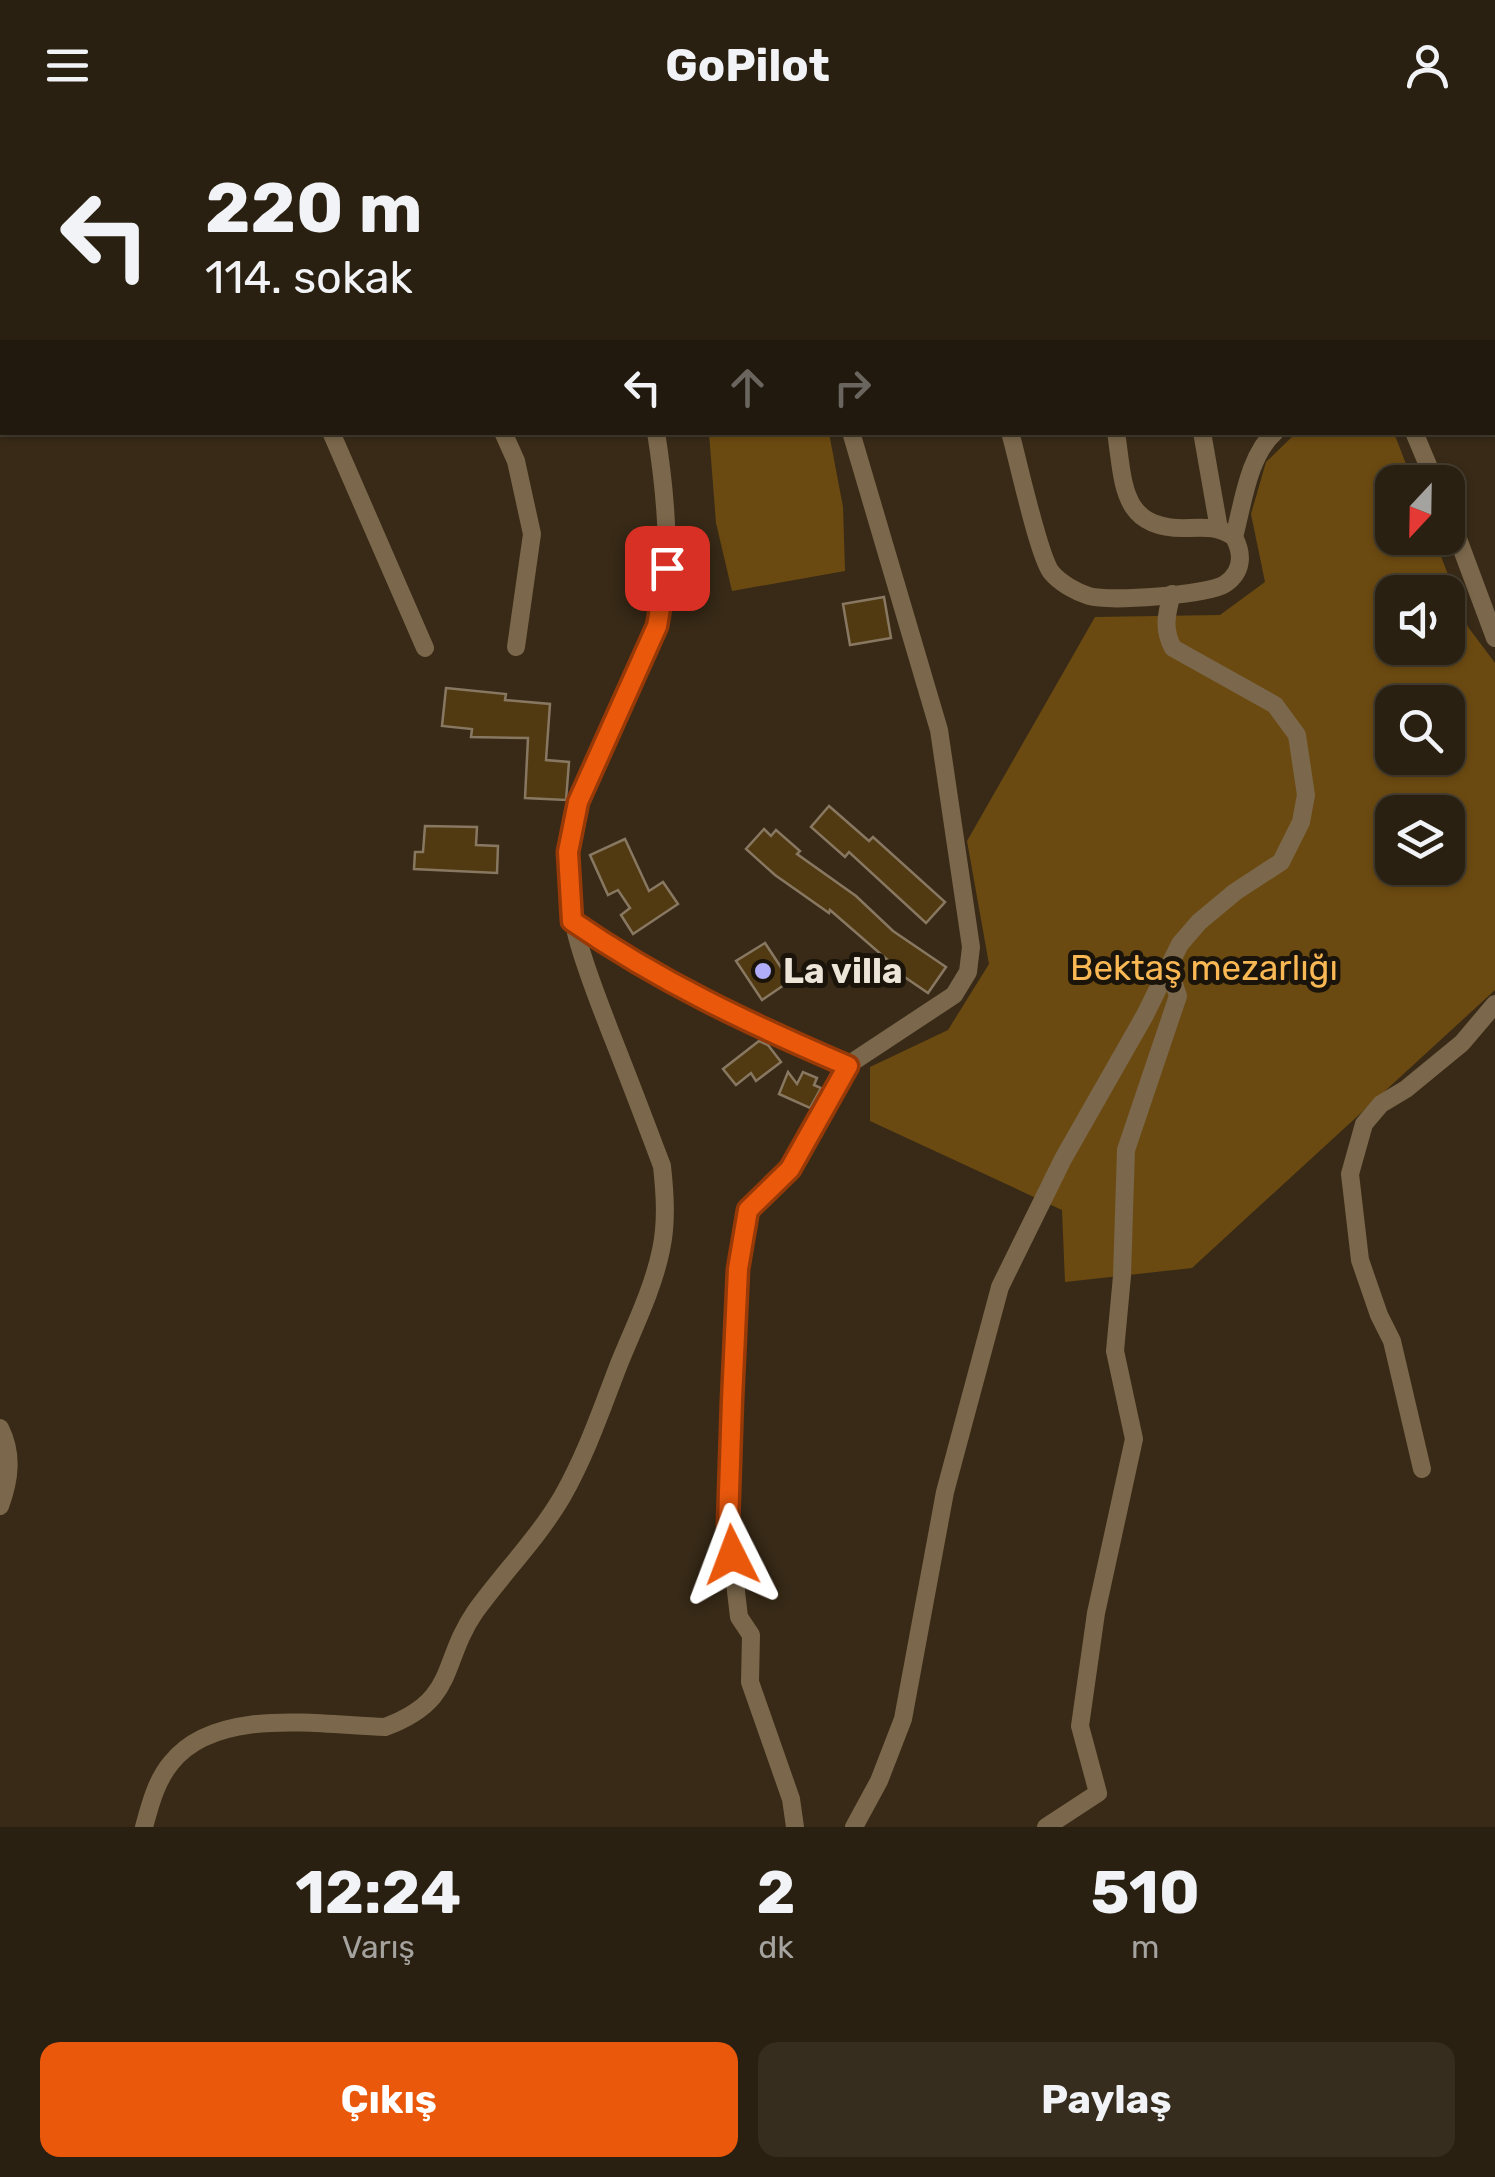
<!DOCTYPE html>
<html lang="tr">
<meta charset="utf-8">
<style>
:root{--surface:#2a2011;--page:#362d1f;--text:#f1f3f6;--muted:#a5a39f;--line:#463e31;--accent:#ea580c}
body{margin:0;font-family:Rubik,sans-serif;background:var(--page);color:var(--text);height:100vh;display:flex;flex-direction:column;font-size:38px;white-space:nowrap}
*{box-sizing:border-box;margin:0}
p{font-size:32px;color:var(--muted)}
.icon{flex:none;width:55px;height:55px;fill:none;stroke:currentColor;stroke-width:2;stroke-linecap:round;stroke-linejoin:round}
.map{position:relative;height:1697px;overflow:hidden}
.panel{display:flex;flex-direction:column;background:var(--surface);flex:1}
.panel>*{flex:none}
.hud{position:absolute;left:0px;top:0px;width:1495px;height:305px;box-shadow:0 2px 8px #0004,0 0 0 2px var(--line);background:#2a2011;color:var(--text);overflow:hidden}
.needle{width:65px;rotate:202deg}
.buttons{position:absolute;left:1375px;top:335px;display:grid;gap:20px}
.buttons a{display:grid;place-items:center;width:90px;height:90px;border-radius:20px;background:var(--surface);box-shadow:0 2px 8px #0004,0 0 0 2px var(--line);font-size:50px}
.pin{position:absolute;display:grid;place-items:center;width:85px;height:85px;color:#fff;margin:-42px;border-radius:20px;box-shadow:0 5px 15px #0006}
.me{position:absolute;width:110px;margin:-55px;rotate:357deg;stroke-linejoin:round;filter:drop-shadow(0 0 8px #0008)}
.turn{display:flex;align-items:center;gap:35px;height:210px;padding:0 40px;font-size:45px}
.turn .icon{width:130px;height:130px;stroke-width:2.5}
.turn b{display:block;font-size:70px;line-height:85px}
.lanes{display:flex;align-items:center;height:95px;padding:0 40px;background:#0003;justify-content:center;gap:50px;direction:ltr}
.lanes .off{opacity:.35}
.eta{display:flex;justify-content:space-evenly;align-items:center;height:170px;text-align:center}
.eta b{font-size:60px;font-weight:700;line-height:70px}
.button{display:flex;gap:20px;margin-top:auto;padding:20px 40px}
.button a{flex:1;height:115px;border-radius:20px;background:var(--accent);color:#fff;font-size:40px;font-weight:700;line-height:115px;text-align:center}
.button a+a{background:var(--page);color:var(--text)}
header{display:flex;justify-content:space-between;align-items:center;height:130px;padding:0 40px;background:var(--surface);font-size:45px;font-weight:700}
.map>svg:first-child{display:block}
</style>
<header><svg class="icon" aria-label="menu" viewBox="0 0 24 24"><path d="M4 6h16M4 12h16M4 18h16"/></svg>GoPilot<svg class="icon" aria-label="person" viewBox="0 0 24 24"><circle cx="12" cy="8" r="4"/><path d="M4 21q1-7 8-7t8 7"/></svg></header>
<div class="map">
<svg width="1495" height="1697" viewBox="0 0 1495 1697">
<rect width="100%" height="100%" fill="#382a17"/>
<g fill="#6b4a11" fill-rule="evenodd">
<polygon points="709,303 829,303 843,377 845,441 732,461 716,393"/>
<path d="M1296 303H1394L1413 352H1392V408H1434L1468 497 1495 533V860L1192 1138 1065 1152 1062 1080 870 991V937L948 900 989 834 967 711 1095 487 1220 485 1265 452 1251 384 1266 332ZM1392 462H1448V518H1392ZM1392 572H1448V628H1392ZM1392 682H1448V738H1392Z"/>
</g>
<g fill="#513911" stroke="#887862" stroke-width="2.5">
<polygon points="884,467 891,508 850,515 843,474"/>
<polygon points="446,558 506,564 505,570 550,574 546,630 569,632 566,670 525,668 528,608 471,607 472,599 442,596"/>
<polygon points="829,676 869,711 873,707 945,772 926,793 849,722 845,727 811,697"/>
<polygon points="425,696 477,697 476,715 498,716 497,743 414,739 415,722 423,722"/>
<polygon points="764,699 771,706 776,700 800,721 797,724 856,766 893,801 946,837 928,863 887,835 890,832 830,780 829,783 775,745 746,719"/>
<polygon points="625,709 649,761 663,752 678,774 633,804 621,785 630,778 618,760 608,765 590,725"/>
<polygon points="765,813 790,851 762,870 736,831"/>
<polygon points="759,911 768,915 781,932 756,951 751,943 736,955 723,939"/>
<polygon points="788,942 797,954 803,942 817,948 814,955 821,958 810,978 779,964"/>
</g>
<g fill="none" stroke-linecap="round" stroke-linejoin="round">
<g stroke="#7b674b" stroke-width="18">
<polyline points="287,2 291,0"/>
<polyline points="433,2 433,0"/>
<polyline points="488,2 489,0"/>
<polyline points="598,2 598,0"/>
<polyline points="865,2 867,0"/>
<polyline points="1030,2 1033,0"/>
<polyline points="1348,2 1352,0"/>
<polyline points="0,91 2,91"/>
<polyline points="331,302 425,518"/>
<polyline points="503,302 516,331 532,404 516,517"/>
<path d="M1010 302C1018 330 1038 424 1051 442 1060 453 1076 462 1089 466 1110 472 1208 465 1225 454 1243 442 1243 424 1234 407 1219 397 1207 397 1189 398 1120 401 1124 354 1116 302"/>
<polyline points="1202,302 1219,399"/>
<polyline points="1414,302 1435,352"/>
<polyline points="1448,382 1495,508"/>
<path d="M1234 407C1243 374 1248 326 1275 302"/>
<polyline points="571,791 638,836 742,891 848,935"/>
<path d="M0 1298C13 1324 10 1349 0 1376"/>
<polyline points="1422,1339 1392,1211 1379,1185 1360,1130 1350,1044 1364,994 1381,974 1406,959 1462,913 1495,874"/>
<path d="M144 1697C150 1675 156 1651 171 1633 216 1576 320 1595 385 1597 458 1570 440 1533 475 1482 503 1443 538 1408 562 1367 586 1325 602 1278 619 1234 634 1197 653 1159 661 1120 667 1092 665 1064 662 1036 645 991 628 946 610 901 588 843 564 788 568 725 573 648 629 571 656 499 675 445 665 359 656 302"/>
<polyline points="795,1697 791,1669 750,1552 751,1505 739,1487 728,1393 738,1139 748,1080 790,1039 848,935 954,865 968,842 971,817 939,600 851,302"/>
<path d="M854 1697 879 1651 903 1589 945 1362 1000 1157 1063 1029 1145 885 1180 814 1199 792 1235 762 1281 732 1301 692 1306 665 1297 605 1275 575 1173 518C1163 499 1166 485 1172 464"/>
<polyline points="1046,1697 1098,1663 1080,1596 1096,1483 1134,1309 1115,1221 1122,1146 1126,1020 1178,866 1168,836"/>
</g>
</g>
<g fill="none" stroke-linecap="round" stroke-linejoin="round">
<g stroke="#983908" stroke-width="25">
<path id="route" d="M667 438 657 496 578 672 568 722 572 791C660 852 750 894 848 936L790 1039 748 1080 738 1139 732 1270 728 1394 732 1425"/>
</g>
<use href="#route" stroke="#ea580c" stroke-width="18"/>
</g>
<circle fill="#b0adfa" stroke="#1a140b" stroke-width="4" cx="763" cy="841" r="10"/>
<g text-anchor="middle" stroke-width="10" stroke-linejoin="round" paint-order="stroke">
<g font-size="35" fill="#f9b854" stroke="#1a140b">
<text x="1204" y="850">Bektaş mezarlığı</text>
</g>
<g font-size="35" font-weight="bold" fill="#eee5d9" stroke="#1a140b" text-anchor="start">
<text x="783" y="853">La villa</text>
</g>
</g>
</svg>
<div class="buttons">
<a><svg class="needle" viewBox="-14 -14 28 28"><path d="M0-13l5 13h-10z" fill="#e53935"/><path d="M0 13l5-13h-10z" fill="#a5a39f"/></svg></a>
<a><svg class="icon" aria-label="sound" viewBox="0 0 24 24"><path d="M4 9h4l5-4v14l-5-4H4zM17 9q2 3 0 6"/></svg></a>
<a><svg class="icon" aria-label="search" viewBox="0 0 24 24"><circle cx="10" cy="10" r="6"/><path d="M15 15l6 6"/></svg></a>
<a><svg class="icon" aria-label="layers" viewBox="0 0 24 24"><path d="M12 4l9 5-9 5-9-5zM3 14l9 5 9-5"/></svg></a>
</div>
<div class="pin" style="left:667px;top:438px;background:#d93025"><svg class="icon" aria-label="arrive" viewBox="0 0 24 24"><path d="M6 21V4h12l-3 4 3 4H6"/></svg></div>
<svg class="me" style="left:732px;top:1425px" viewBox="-20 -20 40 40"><path d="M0-17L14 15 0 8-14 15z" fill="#ea580c" stroke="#fff" stroke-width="4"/></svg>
<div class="hud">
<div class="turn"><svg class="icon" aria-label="left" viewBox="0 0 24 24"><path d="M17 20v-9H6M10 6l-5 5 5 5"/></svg><div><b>220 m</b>114. sokak</div></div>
<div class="lanes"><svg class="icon" aria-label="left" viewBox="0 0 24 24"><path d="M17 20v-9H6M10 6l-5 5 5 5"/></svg><svg class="icon off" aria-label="ahead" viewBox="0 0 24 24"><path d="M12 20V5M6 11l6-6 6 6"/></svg><svg class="icon off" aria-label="right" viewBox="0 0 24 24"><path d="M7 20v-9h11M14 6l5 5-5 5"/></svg></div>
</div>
</div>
<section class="panel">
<div class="eta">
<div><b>12:24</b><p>Varış</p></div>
<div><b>2</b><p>dk</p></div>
<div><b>510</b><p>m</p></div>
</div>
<div class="button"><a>Çıkış</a><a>Paylaş</a></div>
</section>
